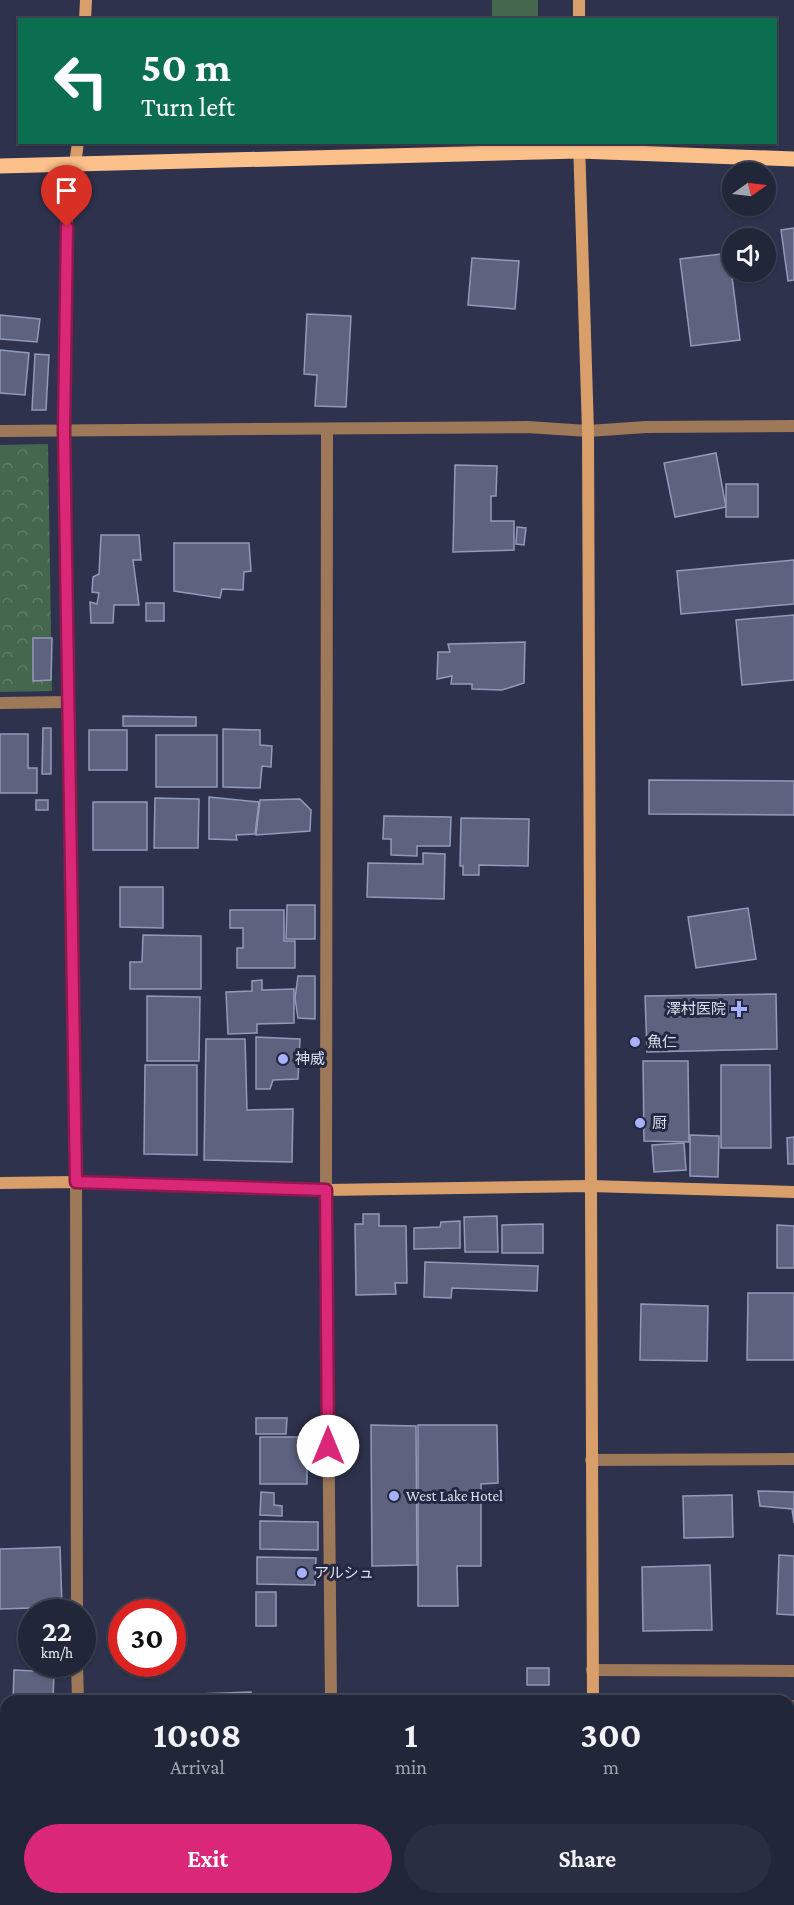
<!DOCTYPE html>
<meta charset="utf-8">
<style>
:root{--surface:#222639;--page:#2a2e41;--text:#f1f3f6;--muted:#a2a5ae;--line:#3f4353;--accent:#db2777}
body{margin:0;font-family:"Crimson Pro","Noto Sans JP",serif;background:var(--page);color:var(--text);height:100vh;display:flex;flex-direction:column;font-size:22px;white-space:nowrap}
*{box-sizing:border-box;margin:0}
p{font-size:20px;color:var(--muted)}
.icon{flex:none;width:33px;height:33px;fill:none;stroke:currentColor;stroke-width:2;stroke-linecap:round;stroke-linejoin:round}
.map{position:relative;flex:1;overflow:hidden}
.sheet{position:absolute;left:0px;top:1695px;width:795px;height:210px;display:flex;flex-direction:column;background:var(--surface);border-radius:18px 18px 0 0;box-shadow:0 2px 4px #0004,0 0 0 2px var(--line)}
.sheet>*{flex:none}
.top-card{position:absolute;left:18px;top:18px;width:759px;height:126px;border-radius:0px;box-shadow:0 2px 4px #0004,0 0 0 2px var(--line);background:#0b6e4f;color:#fff;overflow:hidden}
.needle{width:39px;rotate:76deg}
.fabs{position:absolute;left:722px;top:162px;display:grid;gap:12px}
.fabs a{display:grid;place-items:center;width:54px;height:54px;border-radius:50%;background:var(--surface);box-shadow:0 2px 4px #0004,0 0 0 2px var(--line);font-size:30px}
.speed{position:absolute;left:18px;top:1599px;display:flex;gap:12px;font-size:30px;font-weight:700;text-align:center}
.speed>*{display:grid;place-content:center;width:78px;height:78px;border-radius:50%;background:var(--surface);box-shadow:0 2px 4px #0004,0 0 0 2px var(--line);line-height:1}
.speed small{font-size:15px;font-weight:400}
.speed .limit{border:9px solid #d22;background:#fff;color:#111}
.pin{position:absolute;display:grid;place-items:center;width:51px;height:51px;color:#fff;margin:-62px -26px;border-radius:50% 50% 50% 0;rotate:-45deg;box-shadow:0 0 6px #0007}
.pin .icon{rotate:45deg}
.me{position:absolute;width:66px;margin:-33px;rotate:0deg;stroke-linejoin:round;filter:drop-shadow(0 0 4px #0008)}
.turn{display:flex;align-items:center;gap:21px;height:126px;padding:0 24px;font-size:27px}
.turn .icon{width:78px;height:78px;stroke-width:2.5}
.turn b{display:block;font-size:42px;line-height:51px}
.eta{display:flex;justify-content:space-evenly;align-items:center;height:102px;text-align:center}
.eta b{font-size:36px;font-weight:700;line-height:42px}
.action{display:flex;gap:12px;margin-top:auto;padding:12px 24px}
.action a{flex:1;height:69px;border-radius:36px;background:var(--accent);color:#fff;font-size:24px;font-weight:700;line-height:69px;text-align:center}
.action a+a{background:var(--page);color:var(--text)}
.map>svg:first-child{display:block}
</style>
<div class="map">
<svg width="794" height="1905" viewBox="0 0 794 1905">
<defs>
<pattern id="park-crowns" width="20" height="18" patternUnits="userSpaceOnUse" patternTransform="scale(1.5)"><rect width="20" height="18" fill="#45674e"/><path d="M2 6a3 3 0 1 1 6 0M12 15a3 3 0 1 1 6 0" fill="none" stroke="#5f7c68"/></pattern>
</defs>
<rect width="100%" height="100%" fill="#2e324c"/>
<rect fill="#45674e" x="492" y="0" width="46" height="19"/>
<g fill="url(#park-crowns)">
<polygon points="48,444 52,691 0,692 0,445"/>
<rect x="789" y="1734" width="5" height="93"/>
</g>
<g fill="#5d627f" stroke="#9399b8" stroke-width="1.5">
<polygon points="794,228 794,280 788,281 781,230"/>
<polygon points="729,253 740,340 691,346 680,259"/>
<polygon points="472,258 519,261 515,309 468,305"/>
<polygon points="307,314 351,316 346,407 315,406 317,375 304,374"/>
<polygon points="0,315 40,319 37,342 0,339"/>
<polygon points="0,350 29,353 25,395 0,393"/>
<polygon points="35,354 49,355 46,410 32,410"/>
<polygon points="716,453 726,507 675,517 664,463"/>
<polygon points="455,465 497,466 496,496 491,496 491,521 514,521 514,550 453,552"/>
<rect x="726" y="484" width="32" height="33"/>
<polygon points="517,527 526,528 524,545 516,544"/>
<polygon points="101,535 139,535 141,560 133,560 139,605 114,605 113,623 91,623 90,602 97,604 99,593 92,592 93,577 99,574"/>
<polygon points="174,543 249,543 251,571 244,572 243,590 222,589 220,598 174,591"/>
<polygon points="794,560 794,604 681,614 677,571"/>
<rect x="146" y="603" width="18" height="18"/>
<polygon points="794,615 794,680 742,685 736,620"/>
<polygon points="33,638 52,638 51,680 33,681"/>
<polygon points="525,642 524,683 502,690 472,689 472,684 451,684 452,676 437,679 438,652 450,652 448,644"/>
<polygon points="123,716 196,717 196,726 123,726"/>
<polygon points="43,728 51,728 51,774 42,774"/>
<polygon points="223,729 260,730 260,745 272,746 271,767 262,766 260,788 223,787"/>
<rect x="89" y="730" width="38" height="40"/>
<polygon points="0,734 28,734 28,768 37,768 37,793 0,793"/>
<rect x="156" y="735" width="61" height="52"/>
<polygon points="649,780 794,781 794,815 649,814"/>
<polygon points="209,797 259,802 255,834 236,835 237,840 209,839"/>
<polygon points="155,798 199,799 198,848 154,848"/>
<polygon points="300,799 311,810 310,831 256,835 260,800"/>
<rect x="36" y="800" width="12" height="10"/>
<rect x="93" y="802" width="54" height="48"/>
<polygon points="384,816 451,817 450,846 417,846 417,856 391,855 391,839 383,839"/>
<polygon points="461,818 529,819 528,866 479,865 479,875 463,875 463,866 460,866"/>
<polygon points="423,853 445,854 444,899 367,897 368,863 423,864"/>
<polygon points="120,887 163,887 163,928 120,927"/>
<polygon points="287,905 315,905 315,939 286,939"/>
<polygon points="748,908 756,959 696,968 688,917"/>
<polygon points="230,910 284,910 284,941 295,941 295,968 237,968 237,948 243,948 243,928 230,928"/>
<polygon points="143,935 201,936 201,989 130,989 130,962 142,962"/>
<polygon points="298,976 315,976 315,1019 298,1018 295,998"/>
<polygon points="262,980 262,990 294,989 294,1023 257,1024 257,1033 228,1034 226,992 252,991 252,981"/>
<polygon points="776,994 777,1049 647,1052 645,996"/>
<polygon points="147,996 200,997 199,1061 147,1061"/>
<polygon points="256,1037 300,1039 298,1079 273,1080 270,1089 256,1089"/>
<polygon points="206,1039 245,1039 247,1110 293,1109 292,1162 204,1160"/>
<polygon points="643,1061 688,1061 689,1142 644,1141"/>
<polygon points="145,1065 197,1065 197,1155 144,1154"/>
<polygon points="721,1065 770,1065 771,1148 721,1148"/>
<polygon points="690,1135 719,1136 718,1177 690,1176"/>
<polygon points="794,1137 794,1164 788,1164 787,1138"/>
<polygon points="684,1143 686,1170 654,1172 652,1145"/>
<polygon points="363,1214 379,1214 379,1226 406,1226 407,1283 395,1283 396,1294 356,1295 355,1224 363,1224"/>
<polygon points="497,1216 498,1252 465,1252 464,1217"/>
<polygon points="460,1221 460,1248 414,1249 414,1228 440,1227 441,1222"/>
<polygon points="543,1224 543,1253 502,1253 502,1225"/>
<polygon points="777,1225 794,1226 794,1268 777,1268"/>
<polygon points="425,1262 538,1266 537,1291 452,1288 451,1298 424,1297"/>
<polygon points="748,1293 794,1293 794,1360 747,1360"/>
<polygon points="641,1304 708,1306 707,1361 640,1360"/>
<polygon points="256,1418 287,1418 286,1434 256,1434"/>
<polygon points="371,1425 416,1426 417,1565 372,1566"/>
<polygon points="418,1425 497,1425 498,1483 481,1484 481,1566 457,1566 458,1606 418,1606"/>
<polygon points="260,1437 319,1437 319,1449 307,1449 307,1484 260,1484"/>
<polygon points="758,1491 794,1492 794,1523 792,1509 760,1506"/>
<polygon points="261,1492 274,1493 274,1505 282,1506 282,1516 260,1515"/>
<polygon points="732,1495 733,1537 684,1538 683,1496"/>
<polygon points="260,1521 318,1522 318,1550 260,1549"/>
<polygon points="60,1547 62,1607 0,1609 0,1549"/>
<polygon points="779,1555 794,1556 794,1615 777,1614"/>
<polygon points="257,1557 316,1558 315,1585 257,1584"/>
<polygon points="710,1565 712,1630 643,1631 642,1567"/>
<rect x="256" y="1592" width="20" height="34"/>
<rect x="527" y="1668" width="22" height="17"/>
<polygon points="14,1670 54,1672 53,1701 13,1701"/>
<polygon points="251,1692 251,1701 198,1701 198,1694"/>
<rect x="111" y="1695" width="62" height="6"/>
<rect x="0" y="1716" width="6" height="52"/>
</g>
<g fill="none" stroke-linecap="round" stroke-linejoin="round">
<polyline stroke="#9d7959" stroke-width="12" points="0,703 68,702"/>
<g stroke="#9d7959" stroke-width="12">
<polyline points="75,165 67,205 64,430 76,1182 77,1612"/>
<polyline points="327,430 326,1190 331,1701"/>
<polyline points="0,431 527,427 588,431 646,427 794,426"/>
<polyline points="591,1460 794,1459"/>
<polyline points="77,1664 78,1701"/>
<polyline points="592,1670 794,1671"/>
<polyline points="789,1706 794,1706"/>
<polyline points="0,1801 6,1801"/>
<polyline points="82,1899 82,1905"/>
</g>
<g stroke="#d99f6b" stroke-width="12">
<polyline points="85,20 86,0"/>
<polyline points="579,20 579,0"/>
<polyline points="579,142 588,431 593,1701"/>
<polyline points="75,165 78,142"/>
<polyline points="0,1183 76,1182 326,1190 589,1186 794,1192"/>
<polyline points="598,1905 598,1899"/>
</g>
<polyline stroke="#fcc08b" stroke-width="15" points="0,166 579,151 794,159"/>
</g>
<g fill="none" stroke-linecap="round" stroke-linejoin="round">
<g stroke="#8e194d" stroke-width="15">
<polyline id="route" points="67,227 64,430 76,1182 326,1190 328,1446"/>
</g>
<use href="#route" stroke="#db2777" stroke-width="10"/>
</g>
<g fill="#a9b0fc" stroke="#242841" stroke-width="2">
<path d="M736 1000h6v6h6v6h-6v6h-6v-6h-6v-6h6z"/>
<circle cx="635" cy="1042" r="6"/>
<circle cx="283" cy="1059" r="6"/>
<circle cx="640" cy="1123" r="6"/>
<circle cx="394" cy="1496" r="6"/>
<circle cx="302" cy="1573" r="6"/>
</g>
<g text-anchor="middle" stroke-width="6" stroke-linejoin="round" paint-order="stroke">
<g font-size="15" fill="#dce0f1" stroke="#242841" text-anchor="start">
<text x="726" y="1014" text-anchor="end">澤村医院</text>
<text x="647" y="1047">魚仁</text>
<text x="295" y="1064">神威</text>
<text x="652" y="1128">厨</text>
<text x="406" y="1501">West Lake Hotel</text>
<text x="314" y="1578">アルシュ</text>
</g>
</g>
</svg>
<div class="fabs">
<a><svg class="needle" viewBox="-14 -14 28 28"><path d="M0-13l5 13h-10z" fill="#e53935"/><path d="M0 13l5-13h-10z" fill="#a2a5ae"/></svg></a>
<a><svg class="icon" aria-label="sound" viewBox="0 0 24 24"><path d="M4 9h4l5-4v14l-5-4H4zM17 9q2 3 0 6"/></svg></a>
</div>
<div class="speed"><div>22<small>km/h</small></div><div class="limit">30</div></div>
<div class="pin" style="left:67px;top:227px;background:#d93025"><svg class="icon" aria-label="arrive" viewBox="0 0 24 24"><path d="M6 21V4h12l-3 4 3 4H6"/></svg></div>
<svg class="me" style="left:328px;top:1446px" viewBox="-20 -20 40 40"><circle r="19" fill="#fff"/><path d="M0-13L10 11 0 6-10 11z" fill="#db2777"/></svg>
<div class="top-card">
<div class="turn"><svg class="icon" aria-label="left" viewBox="0 0 24 24"><path d="M17 20v-9H6M10 6l-5 5 5 5"/></svg><div><b>50 m</b>Turn left</div></div>
</div>
<section class="sheet">
<div class="eta">
<div><b>10:08</b><p>Arrival</p></div>
<div><b>1</b><p>min</p></div>
<div><b>300</b><p>m</p></div>
</div>
<div class="action"><a>Exit</a><a>Share</a></div>
</section>
</div>
